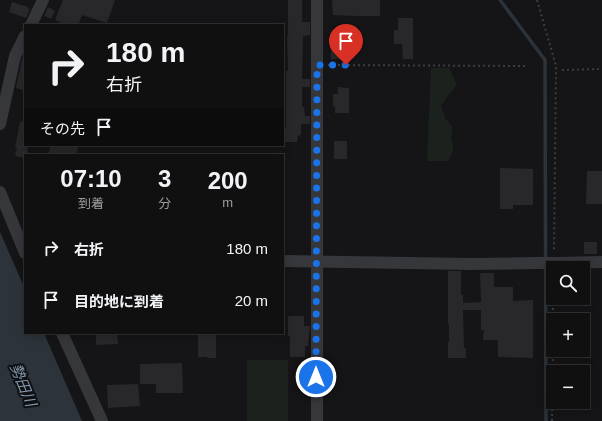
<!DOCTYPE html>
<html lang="ja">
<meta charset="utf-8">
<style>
:root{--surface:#101011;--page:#1e1e1f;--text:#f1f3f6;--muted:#9c9d9f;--line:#303031}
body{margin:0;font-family:Arial,"Noto Sans JP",sans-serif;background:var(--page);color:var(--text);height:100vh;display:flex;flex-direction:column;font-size:15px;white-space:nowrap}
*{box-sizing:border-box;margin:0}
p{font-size:13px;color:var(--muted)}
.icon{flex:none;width:22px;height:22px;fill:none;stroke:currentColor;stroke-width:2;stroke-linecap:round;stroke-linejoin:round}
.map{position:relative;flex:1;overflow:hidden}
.details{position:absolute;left:24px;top:154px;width:260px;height:180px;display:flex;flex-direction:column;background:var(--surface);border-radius:0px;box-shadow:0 2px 10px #0003,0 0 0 1px var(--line)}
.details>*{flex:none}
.banner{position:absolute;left:24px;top:24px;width:260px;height:122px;border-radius:0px;box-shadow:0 2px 10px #0003,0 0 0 1px var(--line);background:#101011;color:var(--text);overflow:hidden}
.buttons{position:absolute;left:546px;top:261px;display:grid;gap:8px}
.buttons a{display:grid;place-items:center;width:44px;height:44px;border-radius:0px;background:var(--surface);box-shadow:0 2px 10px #0003,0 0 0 1px var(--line);font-size:20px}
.pin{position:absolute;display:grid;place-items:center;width:34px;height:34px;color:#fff;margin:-41px -17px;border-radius:50% 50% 50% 0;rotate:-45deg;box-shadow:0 0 4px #0007}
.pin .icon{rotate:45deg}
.me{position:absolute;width:44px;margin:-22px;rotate:0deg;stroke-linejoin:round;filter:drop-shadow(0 0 3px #0008)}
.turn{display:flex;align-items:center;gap:14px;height:84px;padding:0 16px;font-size:18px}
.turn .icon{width:52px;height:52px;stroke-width:2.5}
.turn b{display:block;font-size:28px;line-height:34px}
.then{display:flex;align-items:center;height:38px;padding:0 16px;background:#0003;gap:8px;font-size:15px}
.eta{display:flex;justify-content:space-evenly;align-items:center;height:68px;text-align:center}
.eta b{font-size:24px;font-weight:600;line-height:28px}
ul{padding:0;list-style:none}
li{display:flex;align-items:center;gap:12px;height:52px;padding:0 16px}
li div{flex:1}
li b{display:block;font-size:15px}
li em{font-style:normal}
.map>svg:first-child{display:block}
</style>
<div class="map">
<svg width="602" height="421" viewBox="0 0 602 421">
<rect width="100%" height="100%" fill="#151517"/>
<g fill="#1b211c">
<path d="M431 68H449L457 85 447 97 441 106 445 118 452 126V135H450C455 147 454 150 448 161H427Z"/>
<rect x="247" y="360" width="41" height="61"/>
</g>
<polygon fill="#2c333a" points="0,232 25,289 25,333 44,333 82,421 0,421"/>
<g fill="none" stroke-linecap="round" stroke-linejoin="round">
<polyline stroke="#2c333a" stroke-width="3.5" points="500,0 545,60 546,421"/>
</g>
<g fill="#28282b">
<polygon points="63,0 115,0 107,23 82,15 78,25 66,25 55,20"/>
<polygon points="288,0 302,0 302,22 310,22 310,35 303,36 302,79 310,79 310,87 302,87 302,107 304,107 305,116 310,116 310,124 301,124 301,135 298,136 297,142 284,142 284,127 286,127 286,71 288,71 287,36 288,36"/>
<polygon points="332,0 380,0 380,16 354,16 333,15"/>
<polygon points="12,2 28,7 27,8 30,9 26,18 9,12"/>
<polygon points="48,7 55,11 51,19 44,16"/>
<polygon points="398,18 413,18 413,59 403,59 402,44 394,44 394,30 398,30"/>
<rect x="331" y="41" width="17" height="18"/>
<polygon points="25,53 25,91 16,88 22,59"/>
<polygon points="338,87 349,88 349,113 335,113 335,107 333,106 333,94 338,94"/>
<polygon points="20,121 25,122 25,145 28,145 27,155 25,155 25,158 15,156 17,148 15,148"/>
<rect x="334" y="141" width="13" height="18"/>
<polygon points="51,145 79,145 76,155 48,155"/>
<polygon points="500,168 533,169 533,205 513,205 513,209 500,209"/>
<polygon points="587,171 602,171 602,204 586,204"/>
<rect x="584" y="242" width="13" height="12"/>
<polygon points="448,271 461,271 461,295 463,295 463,303 481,302 480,273 494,273 494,287 513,287 513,301 533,300 533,358 498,357 498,340 483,340 484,330 481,330 481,310 463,310 464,348 466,348 466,358 448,358 448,342 449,342 449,324 448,324"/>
<polygon points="288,316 304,316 304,326 310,326 308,346 305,346 305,357 290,357 290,336 288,336"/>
<polygon points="96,333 117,333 118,344 96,345"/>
<polygon points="198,333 216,333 216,358 207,358 207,357 198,357"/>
<polygon points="182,363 183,393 156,393 156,384 140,384 140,364"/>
<polygon points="138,384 140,406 108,408 107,385"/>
</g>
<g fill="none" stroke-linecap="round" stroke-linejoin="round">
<g stroke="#3c3e42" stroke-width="2" stroke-dasharray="2 3" stroke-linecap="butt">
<polyline points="537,0 556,66 554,252"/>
<polyline points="328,65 525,66"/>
<polyline points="562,70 602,69"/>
<polyline points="553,320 553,298"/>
<polyline points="552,421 553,334"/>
</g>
<g stroke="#36373b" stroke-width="12">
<polyline points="31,25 43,0"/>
<polyline points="0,124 15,56 25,36"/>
<polyline points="0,192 25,253"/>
<polyline points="283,261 471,264 537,263"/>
<polyline points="558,263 602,262"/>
<polyline points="62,333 102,421"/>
<polyline points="317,421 317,0"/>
</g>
<polyline stroke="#36373b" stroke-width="12" points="537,263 558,263"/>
</g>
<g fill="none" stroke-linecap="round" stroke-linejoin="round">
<polyline stroke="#1a73e8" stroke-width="7" stroke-dasharray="0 12.6" points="316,377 317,65 346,65"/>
</g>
<g text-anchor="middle" stroke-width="4" stroke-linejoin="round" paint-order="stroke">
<g font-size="15" font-style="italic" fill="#8099af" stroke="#101012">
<text transform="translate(23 385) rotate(68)" y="5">勢田川</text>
</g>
</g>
</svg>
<div class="buttons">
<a><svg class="icon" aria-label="search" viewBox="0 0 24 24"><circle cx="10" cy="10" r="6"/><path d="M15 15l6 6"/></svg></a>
<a>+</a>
<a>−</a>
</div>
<div class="pin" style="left:346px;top:65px;background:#d93025"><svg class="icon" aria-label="arrive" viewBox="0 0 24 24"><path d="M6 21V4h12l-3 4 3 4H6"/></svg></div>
<svg class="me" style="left:316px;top:377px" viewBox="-20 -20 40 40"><circle r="17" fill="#1a73e8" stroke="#fff" stroke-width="3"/><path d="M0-11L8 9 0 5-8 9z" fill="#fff"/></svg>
<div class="banner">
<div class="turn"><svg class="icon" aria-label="right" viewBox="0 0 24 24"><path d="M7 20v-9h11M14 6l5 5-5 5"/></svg><div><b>180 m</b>右折</div></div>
<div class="then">その先<svg class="icon" aria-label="arrive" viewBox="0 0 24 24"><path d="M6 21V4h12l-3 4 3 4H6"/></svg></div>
</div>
<section class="details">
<div class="eta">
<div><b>07:10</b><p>到着</p></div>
<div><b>3</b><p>分</p></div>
<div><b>200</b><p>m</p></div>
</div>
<ul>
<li><svg class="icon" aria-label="right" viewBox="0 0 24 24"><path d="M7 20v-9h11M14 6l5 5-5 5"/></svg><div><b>右折</b></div><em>180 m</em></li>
<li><svg class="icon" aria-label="arrive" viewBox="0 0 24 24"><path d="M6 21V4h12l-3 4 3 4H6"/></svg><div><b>目的地に到着</b></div><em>20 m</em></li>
</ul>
</section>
</div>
